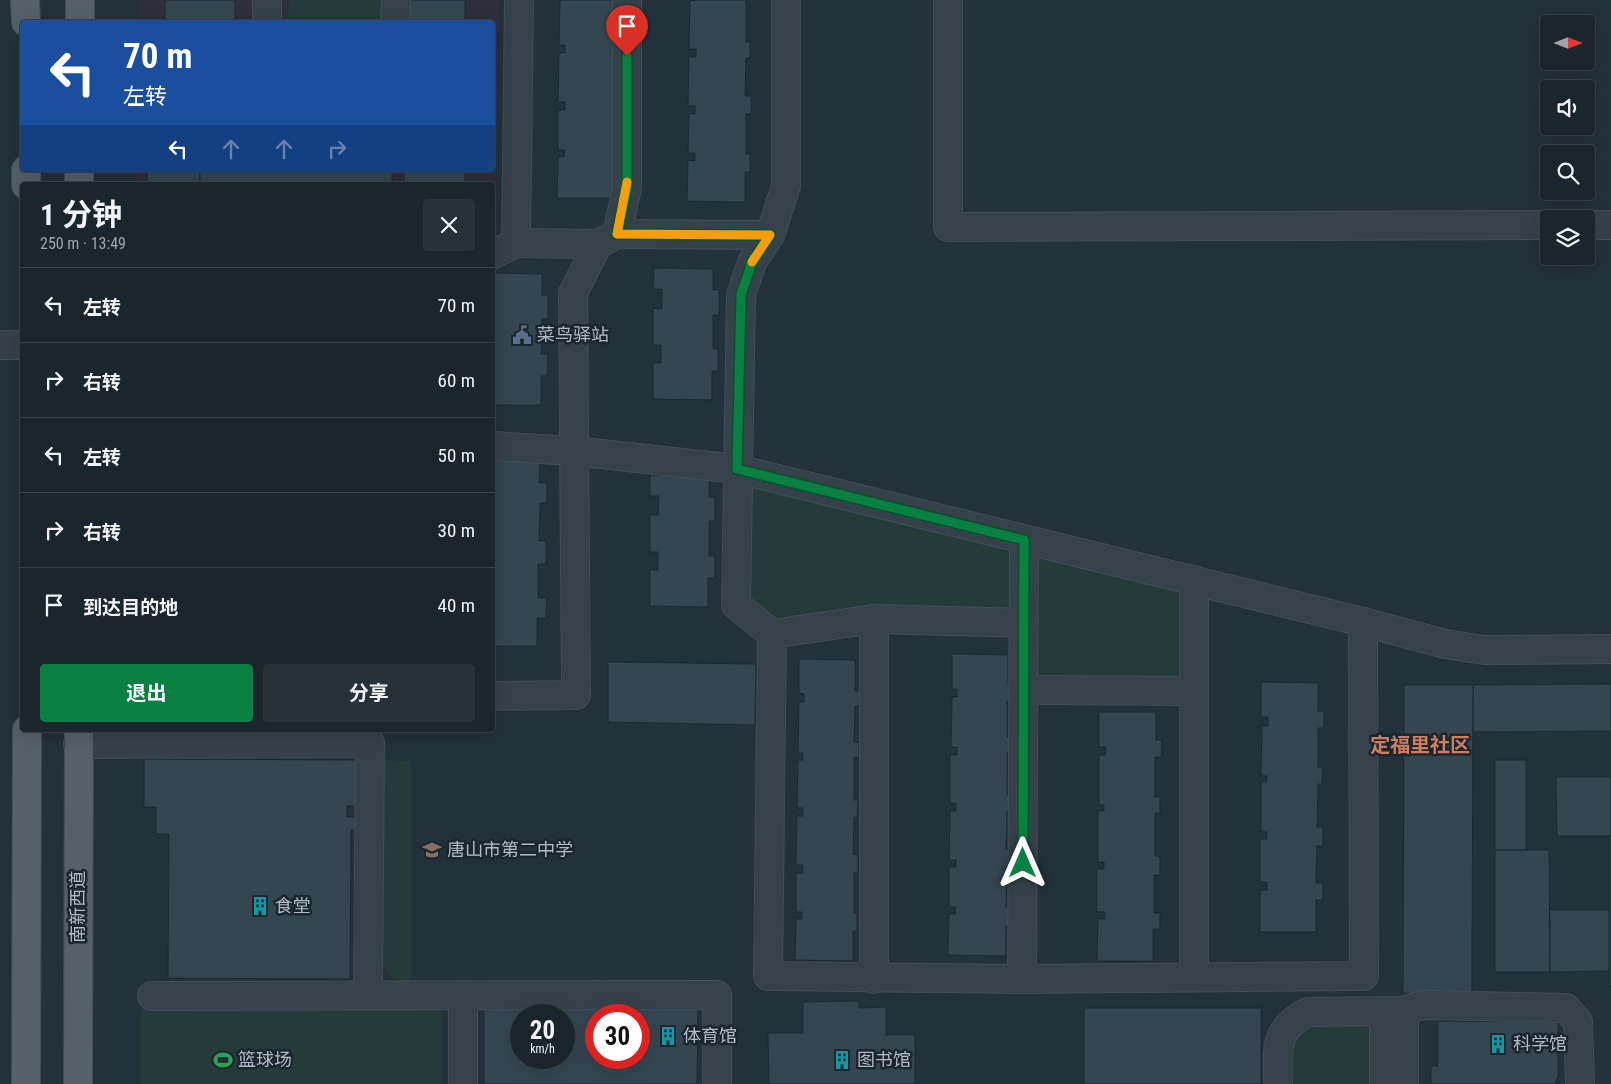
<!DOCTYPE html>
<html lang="zh">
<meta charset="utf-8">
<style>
:root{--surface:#1a252c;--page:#273138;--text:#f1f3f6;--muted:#9fa5a9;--line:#384248;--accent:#0b8043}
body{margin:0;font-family:"Roboto Condensed","Noto Sans SC",sans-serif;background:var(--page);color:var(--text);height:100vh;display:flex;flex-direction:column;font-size:19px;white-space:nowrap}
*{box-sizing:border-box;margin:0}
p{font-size:16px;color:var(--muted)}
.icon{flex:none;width:28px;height:28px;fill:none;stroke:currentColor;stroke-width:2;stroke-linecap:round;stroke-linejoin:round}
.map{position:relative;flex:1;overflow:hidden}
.side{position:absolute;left:20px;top:182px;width:475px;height:550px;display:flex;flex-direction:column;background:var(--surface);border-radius:5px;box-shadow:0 5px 20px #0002,0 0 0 1px var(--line)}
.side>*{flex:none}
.top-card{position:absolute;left:20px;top:20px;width:475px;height:152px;border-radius:5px;box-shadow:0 5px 20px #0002,0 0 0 1px var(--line);background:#1a4fa0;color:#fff;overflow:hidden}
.needle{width:32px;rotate:90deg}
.controls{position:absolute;left:1540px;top:15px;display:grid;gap:10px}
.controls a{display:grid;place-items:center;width:55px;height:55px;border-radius:5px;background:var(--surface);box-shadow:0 5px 20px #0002,0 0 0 1px var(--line);font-size:25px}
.speed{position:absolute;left:510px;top:1004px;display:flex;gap:10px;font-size:25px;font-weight:700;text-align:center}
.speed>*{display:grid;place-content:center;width:65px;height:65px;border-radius:50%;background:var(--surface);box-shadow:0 5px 20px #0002,0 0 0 1px var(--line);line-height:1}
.speed small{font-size:12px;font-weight:400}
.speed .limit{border:8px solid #d22;background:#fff;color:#111}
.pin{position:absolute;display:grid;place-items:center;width:42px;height:42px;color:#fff;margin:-51px -21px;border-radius:50% 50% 50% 0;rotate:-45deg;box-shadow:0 0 5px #0007}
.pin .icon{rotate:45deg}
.me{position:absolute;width:55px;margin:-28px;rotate:0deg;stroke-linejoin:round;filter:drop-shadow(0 0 4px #0008)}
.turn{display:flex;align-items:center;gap:18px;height:105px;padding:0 20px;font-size:22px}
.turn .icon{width:65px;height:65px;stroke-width:2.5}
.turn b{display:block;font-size:35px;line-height:42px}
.lanes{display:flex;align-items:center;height:48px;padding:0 20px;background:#0003;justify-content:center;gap:25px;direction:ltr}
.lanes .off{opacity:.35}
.round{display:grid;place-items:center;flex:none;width:52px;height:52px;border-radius:5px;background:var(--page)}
.headline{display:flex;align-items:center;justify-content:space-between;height:85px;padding:0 20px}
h1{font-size:30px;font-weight:700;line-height:38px}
.button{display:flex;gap:10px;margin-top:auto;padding:10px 20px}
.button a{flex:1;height:58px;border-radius:5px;background:var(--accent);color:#fff;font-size:20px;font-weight:700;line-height:58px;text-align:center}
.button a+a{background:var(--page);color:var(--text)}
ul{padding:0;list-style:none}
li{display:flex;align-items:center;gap:15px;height:75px;padding:0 20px;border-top:1px solid var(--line)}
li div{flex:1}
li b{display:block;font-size:19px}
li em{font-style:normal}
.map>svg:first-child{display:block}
</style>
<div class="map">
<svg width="1611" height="1084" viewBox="0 0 1611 1084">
<rect width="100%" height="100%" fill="#23313a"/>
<polygon fill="#2e2f3b" points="138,0 499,0 497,225 493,225 492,185 137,185 137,170 492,170 492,22 138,22"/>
<g fill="#243b39">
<polygon points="289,0 385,0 385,22 288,22"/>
<polygon points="748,483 1014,547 1013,613 778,622 747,598"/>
<polygon points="1031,553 1189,590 1189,687 1030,684"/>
<path d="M380 760 411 761V984C390 979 387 976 379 956Z"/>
<rect x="141" y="1010" width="301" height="74"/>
<polygon points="1362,1019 1369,1026 1369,1084 1284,1084 1284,1052 1302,1022"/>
</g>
<g fill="#354650" stroke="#1d2931" fill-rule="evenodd">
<rect x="165" y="0" width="70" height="22"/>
<rect x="405" y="0" width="60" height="22"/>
<polygon points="560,0 616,0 615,198 557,198 558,157 564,157 565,150 558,150 558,110 565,110 565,102 558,102 559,53 565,53 565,45 559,45"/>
<polygon points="696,0 746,0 746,42 750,42 750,58 746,58 745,96 751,96 751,114 746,114 746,154 750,154 750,172 745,172 745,202 687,201 688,160 695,161 695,153 688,153 689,114 695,114 695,106 688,106 689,57 696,57 696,49 689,49 690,1"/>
<rect x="147" y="170" width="53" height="15"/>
<rect x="200" y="170" width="192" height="15"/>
<rect x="404" y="170" width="61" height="15"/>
<polygon points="654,268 713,269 713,290 719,290 719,315 713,315 713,349 718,349 718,371 712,371 712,400 653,399 653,363 661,363 661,345 653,345 653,308 662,309 662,289 653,289"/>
<polygon points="492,273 542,274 542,295 548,295 548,319 542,319 541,354 548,354 547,376 541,376 541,405 492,405"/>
<polygon points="492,456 540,456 539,483 547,483 547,503 540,503 539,541 546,541 546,564 538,564 538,598 547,598 546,618 537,618 537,646 492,646"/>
<polygon points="650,475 709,476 709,497 715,497 715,521 709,521 709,556 715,556 715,578 708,578 708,607 650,606 650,570 658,570 658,552 650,552 650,515 658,515 659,496 650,496"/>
<polygon points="952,654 1008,655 1008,685 1013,685 1013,701 1007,701 1007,737 1012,737 1012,752 1007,752 1007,795 1011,795 1011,811 1007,811 1006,849 1012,849 1011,868 1007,868 1006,908 1011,908 1010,926 1006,926 1006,956 948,955 949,914 955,914 956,907 949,907 949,867 956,867 956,860 949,860 950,811 956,811 956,803 950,803 950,755 957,755 957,747 951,747 952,697 957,697 957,689 952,689"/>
<polygon points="799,659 855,660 855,691 860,691 859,706 855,706 854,742 859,743 859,758 854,757 854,800 858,800 857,817 854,817 853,854 858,855 858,873 854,873 854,913 857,913 857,931 853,931 853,961 795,960 796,919 802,919 802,912 796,912 796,873 803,873 803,865 796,865 797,816 803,816 803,808 797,808 798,760 803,760 803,753 798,753 799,702 804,702 804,694 799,693"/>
<polygon points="608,662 756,664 755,725 608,722"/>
<polygon points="1261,682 1318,683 1318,711 1324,711 1324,728 1318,728 1318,767 1323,768 1322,784 1318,784 1317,827 1323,827 1323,846 1317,846 1316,883 1323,883 1323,900 1316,900 1316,932 1260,932 1260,890 1267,890 1267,882 1260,882 1260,839 1267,839 1267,832 1261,832 1261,782 1267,782 1267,776 1261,776 1262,726 1268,726 1268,717 1261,717"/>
<polygon points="1611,684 1611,731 1473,732 1473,685"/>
<polygon points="1404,685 1473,685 1472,993 1403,993"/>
<polygon points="1099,712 1156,712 1156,740 1162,740 1161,757 1155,757 1155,797 1160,797 1160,813 1155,813 1155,856 1160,856 1160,875 1154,875 1154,913 1160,913 1160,929 1153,929 1153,961 1097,961 1098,919 1105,919 1105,912 1097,912 1097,869 1104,869 1104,862 1098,862 1098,811 1104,811 1104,805 1099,805 1099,755 1105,755 1106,747 1099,747"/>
<polygon points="144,759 363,760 363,806 347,806 347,817 360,817 360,830 351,830 350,979 168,978 169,834 156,834 156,807 144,807"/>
<rect x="1495" y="760" width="31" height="90"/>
<polygon points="1556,777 1611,777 1611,836 1557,836"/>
<rect x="1609" y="836" width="2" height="150"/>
<polygon points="1495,850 1549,850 1550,972 1495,972"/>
<polygon points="1550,910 1609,910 1609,971 1550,972"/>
<path d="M484 1001H698L697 1084H484ZM521 1015H564V1058H521ZM596 1015H639V1058H596Z"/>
<polygon points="859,1001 859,1008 886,1007 886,1035 915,1035 915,1084 769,1084 768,1033 803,1033 803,1002"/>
<rect x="1084" y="1008" width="177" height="76"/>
<polygon points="1438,1021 1558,1022 1558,1076 1555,1084 1431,1084 1431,1066 1438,1066"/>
</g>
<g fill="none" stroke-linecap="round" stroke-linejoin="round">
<g stroke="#424e56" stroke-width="30">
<g id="minor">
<polyline points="786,0 786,186 770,235 752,262 741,295 736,605 772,634 874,619 1024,623"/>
<polyline points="948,0 948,227 1549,225"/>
<polyline points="267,22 267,0"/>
<polyline points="395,22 396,0"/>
<polyline points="1586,225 1611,225"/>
<polyline points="617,234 627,188 627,0"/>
<polyline points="516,243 598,244 617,234 770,235"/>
<polyline points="492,255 516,243 519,0"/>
<polyline points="0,345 22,345"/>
<polyline points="492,446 574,451 737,469 1363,622 1445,644 1484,650 1611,649"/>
<polyline points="1194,580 1194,977"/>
<polyline points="874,619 874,979"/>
<polyline points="772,634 768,976 1022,979 1364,976 1363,622"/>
<polyline points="1024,690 1194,691"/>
<polyline points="492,696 576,695 573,293 598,244"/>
<polyline points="78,744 370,743 368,994"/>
<polyline points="1022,979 1024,540"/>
<polyline points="463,995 463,1084"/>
<polyline points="152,996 717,995 717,1084"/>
<polyline points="1384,1011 1384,1084"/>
<polyline points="1404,1011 1404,1084"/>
<path d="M1278 1084C1278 1050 1273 1029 1308 1012L1404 1011 1418 1006 1427 1005 1566 1008 1578 1022 1580 1084"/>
</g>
</g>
<g stroke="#424e56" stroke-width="30">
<g id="major">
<polyline points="25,0 26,22"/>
<polyline points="80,22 80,0"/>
<polyline points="26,170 26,185"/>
<polyline points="79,185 79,170"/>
<polyline points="26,1084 27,730"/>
<polyline points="78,1084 79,730"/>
</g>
</g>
<use href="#minor" stroke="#36424a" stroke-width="28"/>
<use href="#major" stroke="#54616a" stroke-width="28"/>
</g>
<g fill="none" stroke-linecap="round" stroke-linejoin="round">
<g stroke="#07532c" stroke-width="12">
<polyline id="route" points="627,56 627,188 617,234 770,235 752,262 741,295 737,469 1024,540 1023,863"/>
</g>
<use href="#route" stroke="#0b8043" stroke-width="9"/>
<polyline stroke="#f59e0b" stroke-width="9" points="627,182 617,234 770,235 752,262"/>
</g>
<defs>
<g id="civic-bare" transform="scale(1.5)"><path d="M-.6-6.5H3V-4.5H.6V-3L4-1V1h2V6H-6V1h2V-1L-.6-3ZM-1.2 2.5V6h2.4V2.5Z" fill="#5c6f8a" stroke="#1b272f" stroke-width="2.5" paint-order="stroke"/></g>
<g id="school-bare" transform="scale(1.5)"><path d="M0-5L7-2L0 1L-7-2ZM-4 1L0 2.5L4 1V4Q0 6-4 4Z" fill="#8d6e63" stroke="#1b272f" stroke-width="2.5" paint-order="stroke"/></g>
<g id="building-bare" transform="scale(1.5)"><path d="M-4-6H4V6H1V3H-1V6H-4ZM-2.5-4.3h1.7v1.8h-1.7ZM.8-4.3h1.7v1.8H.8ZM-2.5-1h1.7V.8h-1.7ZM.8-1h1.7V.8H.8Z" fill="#0f9aa8" stroke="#1b272f" stroke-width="2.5" paint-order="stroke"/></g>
<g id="stadium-bare" transform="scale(1.5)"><path d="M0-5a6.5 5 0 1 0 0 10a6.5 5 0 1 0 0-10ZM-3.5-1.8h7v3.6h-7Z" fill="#2e9e5b" stroke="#1b272f" stroke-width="2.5" paint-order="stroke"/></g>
</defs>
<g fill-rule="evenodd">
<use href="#civic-bare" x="522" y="335"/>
<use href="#school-bare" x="432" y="850"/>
<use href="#building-bare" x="260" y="906"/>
<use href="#building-bare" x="668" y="1036"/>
<use href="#building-bare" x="1498" y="1044"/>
<use href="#stadium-bare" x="223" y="1060"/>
<use href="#building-bare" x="842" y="1060"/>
</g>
<g text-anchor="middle" stroke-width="5" stroke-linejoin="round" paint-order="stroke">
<g font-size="18" fill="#b1bdc6" stroke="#1b272f" text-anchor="start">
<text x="537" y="341">菜鸟驿站</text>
<text x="447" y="856">唐山市第二中学</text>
<text x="275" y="912">食堂</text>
<text x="683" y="1042">体育馆</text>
<text x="1513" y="1050">科学馆</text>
<text x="238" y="1066">篮球场</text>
<text x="857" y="1066">图书馆</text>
</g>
<g font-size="18" fill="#b1bdc6" stroke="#1b272f">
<text transform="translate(78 907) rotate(-90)" y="6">南新西道</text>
</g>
<g font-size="20" font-weight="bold" fill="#d07d62" stroke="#1b272f">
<text x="1420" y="752">定福里社区</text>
</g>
</g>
</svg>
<div class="controls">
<a><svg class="needle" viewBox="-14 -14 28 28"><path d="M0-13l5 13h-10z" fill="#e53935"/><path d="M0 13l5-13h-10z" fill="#9fa5a9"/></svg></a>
<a><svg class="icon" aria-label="sound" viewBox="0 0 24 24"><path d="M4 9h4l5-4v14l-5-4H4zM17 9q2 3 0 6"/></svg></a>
<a><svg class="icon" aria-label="search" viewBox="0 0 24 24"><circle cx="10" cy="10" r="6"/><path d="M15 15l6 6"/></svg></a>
<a><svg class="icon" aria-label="layers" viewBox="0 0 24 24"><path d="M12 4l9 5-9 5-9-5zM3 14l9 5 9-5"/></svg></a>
</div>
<div class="speed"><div>20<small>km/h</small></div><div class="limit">30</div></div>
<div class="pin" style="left:627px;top:56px;background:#d93025"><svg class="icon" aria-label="arrive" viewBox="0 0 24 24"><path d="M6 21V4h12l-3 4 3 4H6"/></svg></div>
<svg class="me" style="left:1023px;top:863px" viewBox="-20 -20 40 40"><path d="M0-17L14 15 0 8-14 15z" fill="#0b8043" stroke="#fff" stroke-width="4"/></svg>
<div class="top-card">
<div class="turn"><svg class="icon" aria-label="left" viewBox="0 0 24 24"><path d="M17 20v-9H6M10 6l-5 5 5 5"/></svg><div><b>70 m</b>左转</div></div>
<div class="lanes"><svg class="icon" aria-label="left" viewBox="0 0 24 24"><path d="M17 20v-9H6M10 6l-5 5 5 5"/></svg><svg class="icon off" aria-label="ahead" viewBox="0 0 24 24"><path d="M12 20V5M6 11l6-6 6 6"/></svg><svg class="icon off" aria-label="ahead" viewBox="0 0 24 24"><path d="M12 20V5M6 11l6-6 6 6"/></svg><svg class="icon off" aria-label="right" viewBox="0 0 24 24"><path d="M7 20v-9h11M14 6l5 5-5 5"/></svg></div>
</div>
<section class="side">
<div class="headline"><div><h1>1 分钟</h1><p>250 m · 13:49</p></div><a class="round"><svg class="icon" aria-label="close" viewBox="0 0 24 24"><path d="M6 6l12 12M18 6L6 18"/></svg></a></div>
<ul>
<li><svg class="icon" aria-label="left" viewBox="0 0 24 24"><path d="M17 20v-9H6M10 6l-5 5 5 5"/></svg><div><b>左转</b></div><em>70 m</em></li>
<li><svg class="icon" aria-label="right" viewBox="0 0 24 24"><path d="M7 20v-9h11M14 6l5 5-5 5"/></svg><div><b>右转</b></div><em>60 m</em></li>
<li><svg class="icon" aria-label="left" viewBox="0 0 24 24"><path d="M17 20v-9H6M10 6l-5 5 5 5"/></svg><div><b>左转</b></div><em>50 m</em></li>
<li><svg class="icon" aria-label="right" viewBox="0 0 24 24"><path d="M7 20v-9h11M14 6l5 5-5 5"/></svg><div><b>右转</b></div><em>30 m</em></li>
<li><svg class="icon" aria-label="arrive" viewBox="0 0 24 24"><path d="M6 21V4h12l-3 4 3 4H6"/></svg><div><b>到达目的地</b></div><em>40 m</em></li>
</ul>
<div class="button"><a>退出</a><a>分享</a></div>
</section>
</div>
